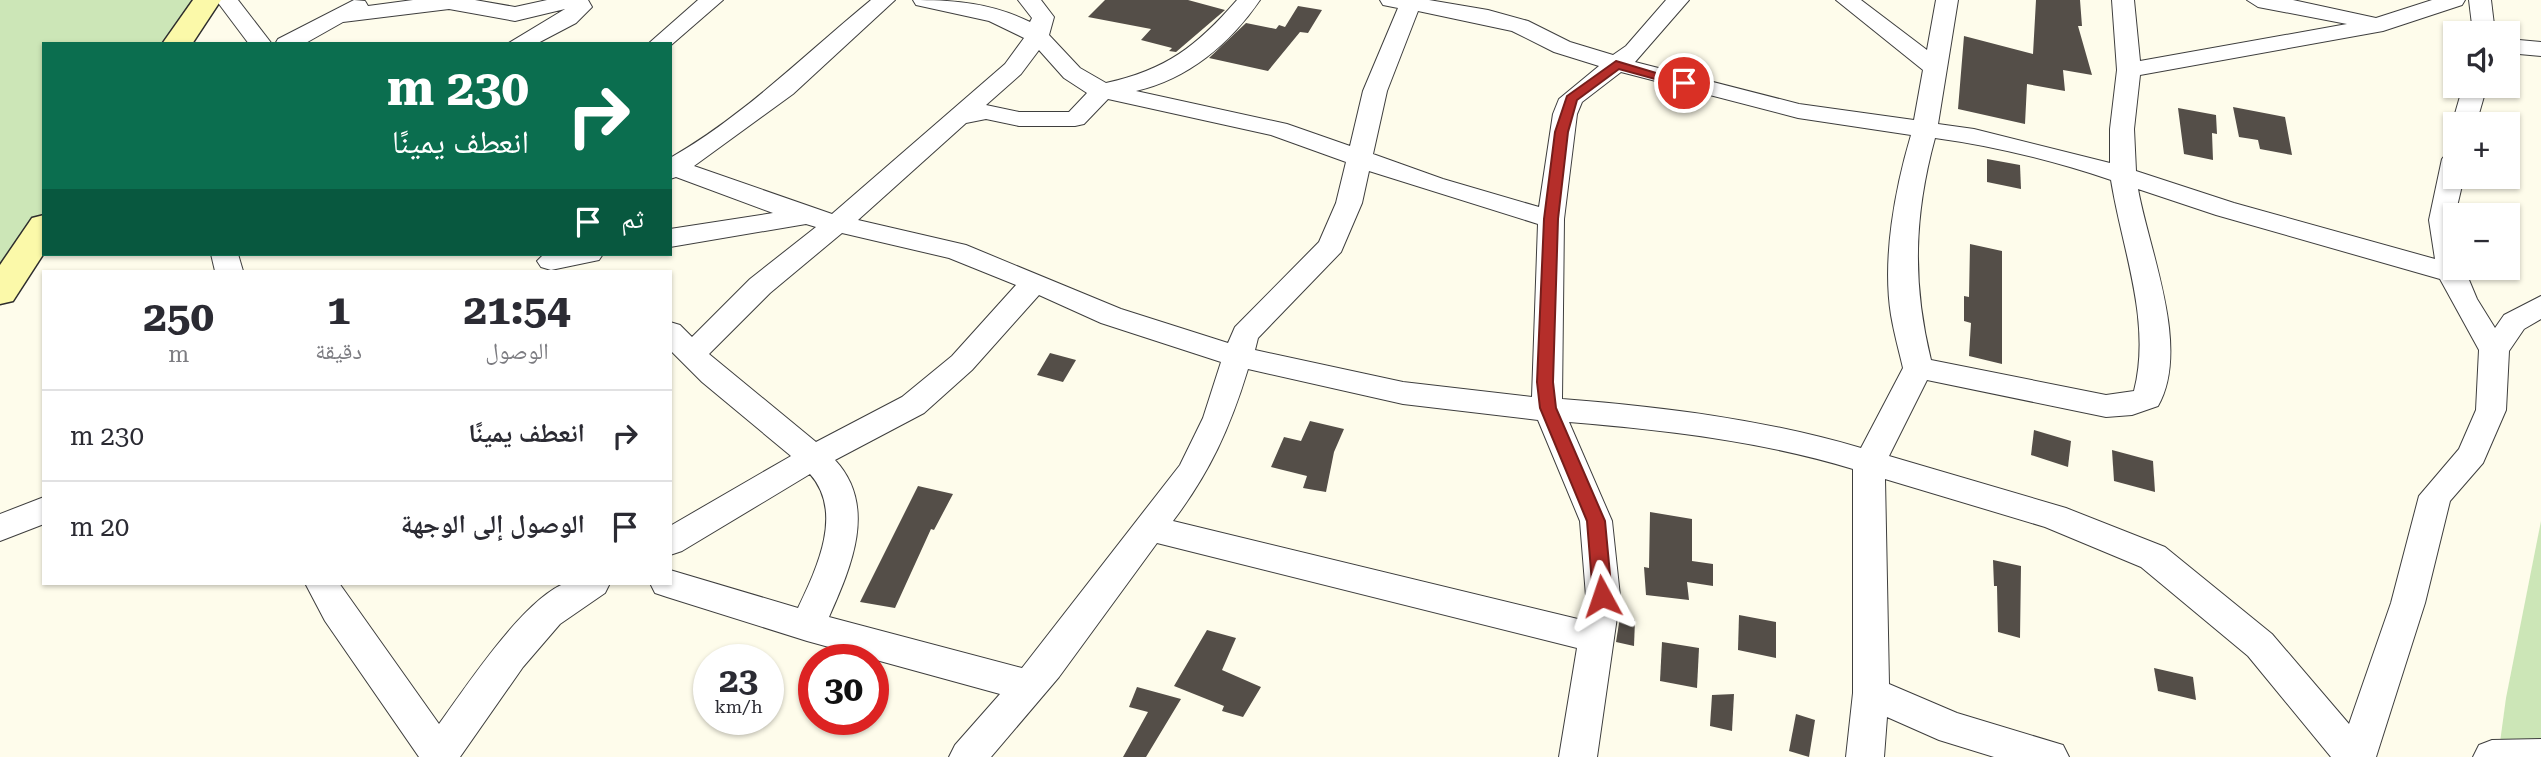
<!DOCTYPE html>
<html lang="ar">
<meta charset="utf-8">
<style>
:root{--surface:#fff;--page:#f2f2f3;--text:#2b2b33;--muted:#7c7c81;--line:#e1e1e2}
body{margin:0;font-family:"Roboto Serif","Noto Naskh Arabic",serif;background:var(--page);color:var(--text);direction:rtl;height:100vh;display:flex;flex-direction:column;font-size:26px;white-space:nowrap}
*{box-sizing:border-box;margin:0}
p{font-size:23px;color:var(--muted)}
.icon{flex:none;width:38px;height:38px;fill:none;stroke:currentColor;stroke-width:2;stroke-linecap:round;stroke-linejoin:round}
.map{position:relative;flex:1;overflow:hidden;direction:ltr}
.side{position:absolute;left:42px;top:270px;width:630px;height:315px;display:flex;flex-direction:column;background:var(--surface);border-radius:0px;box-shadow:0 2px 5px #0004;direction:rtl}
.side>*{flex:none}
.top-card{position:absolute;left:42px;top:42px;width:630px;height:214px;border-radius:0px;box-shadow:0 2px 5px #0004;direction:rtl;background:#0b6e4f;color:#fff;overflow:hidden}
.controls{position:absolute;left:2443px;top:21px;display:grid;gap:14px}
.controls a{display:grid;place-items:center;width:77px;height:77px;border-radius:0px;background:var(--surface);box-shadow:0 2px 5px #0004;font-size:35px}
.speed{position:absolute;left:693px;top:644px;display:flex;gap:14px;font-size:35px;font-weight:700;text-align:center}
.speed>*{display:grid;place-content:center;width:91px;height:91px;border-radius:50%;background:var(--surface);box-shadow:0 2px 5px #0004;line-height:1}
.speed small{font-size:18px;font-weight:400}
.speed .limit{border:10px solid #d22;background:#fff;color:#111}
.pin{position:absolute;display:grid;place-items:center;width:60px;height:60px;color:#fff;margin:-30px;border:4px solid #fff;border-radius:50%;box-shadow:0 2px 7px #0007}
.me{position:absolute;width:77px;margin:-38px;rotate:355deg;stroke-linejoin:round;filter:drop-shadow(0 0 5px #0008)}
.turn{display:flex;align-items:center;gap:24px;height:147px;padding:0 28px;font-size:32px}
.turn .icon{width:91px;height:91px;stroke-width:2.5}
.turn b{display:block;font-size:49px;line-height:60px}
.then{display:flex;align-items:center;height:66px;padding:0 28px;background:#0003;gap:14px;font-size:26px}
.eta{display:flex;justify-content:space-evenly;align-items:center;height:119px;text-align:center}
.eta b{font-size:42px;font-weight:700;line-height:49px}
ul{padding:0;list-style:none}
li{display:flex;align-items:center;gap:21px;height:91px;padding:0 28px;border-top:2px solid var(--line)}
li div{flex:1}
li b{display:block;font-size:26px}
li em{font-style:normal}
.map>svg:first-child{display:block}
</style>
<div class="map">
<svg width="2541" height="757" viewBox="0 0 2541 757">
<rect width="100%" height="100%" fill="#fefceb"/>
<g fill="#cce6b7">
<polygon points="0,0 204,0 174,44 44,44 44,217 0,284"/>
<polygon points="2541,521 2541,757 2498,757 2506,698"/>
</g>
<g fill="#544e48">
<polygon points="1105,0 1188,0 1225,10 1176,52 1169,51 1172,48 1141,40 1151,29 1088,17"/>
<polygon points="2036,0 2080,0 2082,26 2078,26 2092,75 2063,70 2065,91 2027,84 2025,124 1958,109 1964,36 2033,54"/>
<polygon points="1298,6 1322,10 1308,33 1300,32 1268,71 1209,58 1246,23 1276,29 1279,25 1285,27"/>
<polygon points="2233,107 2285,117 2292,155 2260,149 2258,140 2239,137"/>
<polygon points="2178,108 2216,115 2217,134 2212,133 2213,160 2184,154"/>
<polygon points="1987,159 2020,165 2021,189 1987,182"/>
<polygon points="1970,244 2002,251 2002,364 1969,356 1971,323 1964,321 1964,296 1969,297"/>
<polygon points="1050,353 1076,360 1063,382 1037,375"/>
<polygon points="1310,421 1344,429 1334,452 1326,492 1303,488 1307,476 1271,467 1284,437 1301,441"/>
<polygon points="2034,430 2071,441 2068,467 2031,455"/>
<polygon points="2112,450 2153,461 2155,492 2114,481"/>
<polygon points="918,486 953,494 934,530 931,529 895,608 860,602"/>
<polygon points="1650,512 1692,519 1692,561 1713,564 1713,586 1687,582 1689,600 1646,595 1644,567 1649,568"/>
<polygon points="1993,560 2021,566 2020,638 1998,632 1997,586 1994,586"/>
<polygon points="1739,615 1776,622 1776,658 1738,650"/>
<polygon points="1620,617 1635,620 1634,646 1616,642"/>
<polygon points="1207,630 1236,638 1222,670 1261,687 1243,717 1222,711 1224,706 1174,686"/>
<polygon points="1662,642 1699,648 1697,688 1660,681"/>
<polygon points="2154,668 2193,677 2196,700 2158,691"/>
<polygon points="1137,687 1181,699 1146,757 1123,757 1148,712 1129,707"/>
<polygon points="1734,694 1732,731 1710,726 1712,695"/>
<polygon points="1796,714 1815,720 1809,757 1789,751"/>
</g>
<g fill="none" stroke-linecap="round" stroke-linejoin="round">
<g stroke="#3e3e3e" stroke-width="2">
<g id="street">
<polygon points="216,0 238,0 272,44 249,44"/>
<polygon points="354,0 365,1 368,6 413,0 475,0 515,7 547,0 588,0 592,7 576,23 536,44 507,44 565,9 515,21 449,9 343,22 304,44 275,44 278,39"/>
<polygon points="698,0 723,0 670,46 670,44 648,44"/>
<path d="M871 0H895L793 94 694 166 832 214 1005 64 1024 38 989 21 916 5 913 0C955 0 992 3 1030 22L1032 18 1018 0H1041L1054 17 1049 35 1080 68 1106 83C1166 70 1197 46 1237 0H1260C1230 44 1188 79 1136 91L1287 124 1350 146 1363 91 1398 8 1383 5 1380 0H1429L1488 10 1528 21 1570 42 1613 55 1626 46 1666 0H1689L1635 62 1799 104 1914 120 1923 70 1836 0H1861L1927 50 1936 0H1958L1938 124 1974 129 2110 163V129L2117 70 2112 0H2134L2140 61 2347 24 2258 7 2247 0H2293L2376 18 2432 0H2465L2462 5 2383 31 2140 75 2134 129 2136 171 2234 203 2435 259 2429 220 2442 159 2446 154 2455 151V177H2464L2455 215V268H2464L2477 299 2495 328 2504 315 2541 296V319L2524 329 2509 351 2506 410 2483 463 2450 501 2425 603 2376 757H2331L2248 656 2141 567 2045 527 1885 479 1889 684 1957 713 2063 745 2069 757H1994L1939 740 1887 717 1884 757H1846L1853 693V469C1761 441 1665 430 1569 422L1612 521 1620 596 1597 757H1559L1577 648 1157 543 1059 677 991 757H949L955 745 1000 694 807 641 667 597 655 593 650 583H670V570L798 608C817 568 844 512 810 474L682 551 670 555V526L791 456 702 382 670 350V322L680 325 692 337 750 279 816 227 806 224 670 247V229L773 213 676 177 670 179V158C744 116 805 54 871 0ZM1418 11 1512 31 1554 52 1599 66 1559 99 1553 114 1539 207 1443 179 1373 154 1387 91ZM1039 50 1064 78 1087 93 1069 112H1019L986 105 1021 74ZM1621 72 1798 118 1911 135C1895 189 1882 258 1891 315 1894 333 1899 351 1903 368L1861 448C1763 419 1663 407 1562 399L1564 219 1577 114 1582 102ZM1108 99 1271 135 1346 162 1336 203 1319 242 1235 327 1228 343 1121 309 966 245 858 220 966 123 986 119 1019 126H1075L1084 124ZM1935 138C1995 146 2054 161 2111 180 2122 249 2152 322 2134 391L2106 395 1931 360C1912 282 1914 215 1935 138ZM1369 171 1538 224 1532 397 1403 382 1255 350 1258 338 1341 252 1362 203ZM2138 189 2216 215 2440 279 2479 350 2476 410 2459 449 2419 496 2391 603 2349 724 2272 634 2165 547 2066 508 1889 456 1927 380 2106 417 2132 415 2158 406C2191 348 2149 251 2138 189ZM842 233 949 258 1016 285 952 356 902 397 816 442 709 354 770 293ZM1039 295 1101 323 1221 362 1203 418 1180 465 1022 668 829 617C851 567 878 506 835 460L924 413 972 370ZM1248 369 1403 404 1538 420 1580 521 1586 596 1582 620 1173 521C1210 472 1230 428 1248 369Z"/>
<polygon points="2469,0 2491,0 2495,33 2473,33"/>
<polygon points="2508,39 2541,42 2541,56 2508,53"/>
<polygon points="2463,86 2487,86 2476,124 2455,124 2455,129 2452,124"/>
<polygon points="211,254 238,254 243,271 215,271"/>
<polygon points="544,254 603,254 599,260 551,270 541,267 537,261"/>
<polygon points="44,497 44,524 0,541 0,514"/>
<path d="M305 583H339L439 724C466 687 524 598 566 583 578 579 598 582 610 583L605 593 560 624 523 667 460 757H419L325 621Z"/>
<polygon points="2541,739 2541,757 2473,757 2479,745 2492,740"/>
</g>
</g>
<g stroke="#2d2d2d" stroke-width="3">
<g id="secondary">
<polygon points="193,0 221,0 192,44 162,44"/>
<polygon points="44,215 44,253 13,301 0,304 0,265 32,218"/>
</g>
</g>
<use href="#street" fill="#fff" fill-rule="evenodd"/>
<use href="#secondary" fill="#fbf9a9" fill-rule="evenodd"/>
</g>
<polygon fill="#b52e2a" stroke="#761e1b" stroke-width="2" points="1616,61 1690,83 1684,87 1619,69 1577,100 1568,132 1558,219 1553,382 1556,408 1605,521 1612,596 1602,603 1593,596 1587,521 1540,408 1537,382 1544,219 1555,132 1567,96"/>
</svg>
<div class="controls">
<a><svg class="icon" aria-label="sound" viewBox="0 0 24 24"><path d="M4 9h4l5-4v14l-5-4H4zM17 9q2 3 0 6"/></svg></a>
<a>+</a>
<a>−</a>
</div>
<div class="speed"><div>23<small>km/h</small></div><div class="limit">30</div></div>
<div class="pin" style="left:1684px;top:83px;background:#d93025"><svg class="icon" aria-label="arrive" viewBox="0 0 24 24"><path d="M6 21V4h12l-3 4 3 4H6"/></svg></div>
<svg class="me" style="left:1602px;top:596px" viewBox="-20 -20 40 40"><path d="M0-17L14 15 0 8-14 15z" fill="#b52e2a" stroke="#fff" stroke-width="4"/></svg>
<div class="top-card">
<div class="turn"><svg class="icon" aria-label="right" viewBox="0 0 24 24"><path d="M7 20v-9h11M14 6l5 5-5 5"/></svg><div><b>230 m</b>انعطف يمينًا</div></div>
<div class="then">ثم<svg class="icon" aria-label="arrive" viewBox="0 0 24 24"><path d="M6 21V4h12l-3 4 3 4H6"/></svg></div>
</div>
<section class="side">
<div class="eta">
<div><b>21:54</b><p>الوصول</p></div>
<div><b>1</b><p>دقيقة</p></div>
<div><b>250</b><p>m</p></div>
</div>
<ul>
<li><svg class="icon" aria-label="right" viewBox="0 0 24 24"><path d="M7 20v-9h11M14 6l5 5-5 5"/></svg><div><b>انعطف يمينًا</b></div><em>230 m</em></li>
<li><svg class="icon" aria-label="arrive" viewBox="0 0 24 24"><path d="M6 21V4h12l-3 4 3 4H6"/></svg><div><b>الوصول إلى الوجهة</b></div><em>20 m</em></li>
</ul>
</section>
</div>
